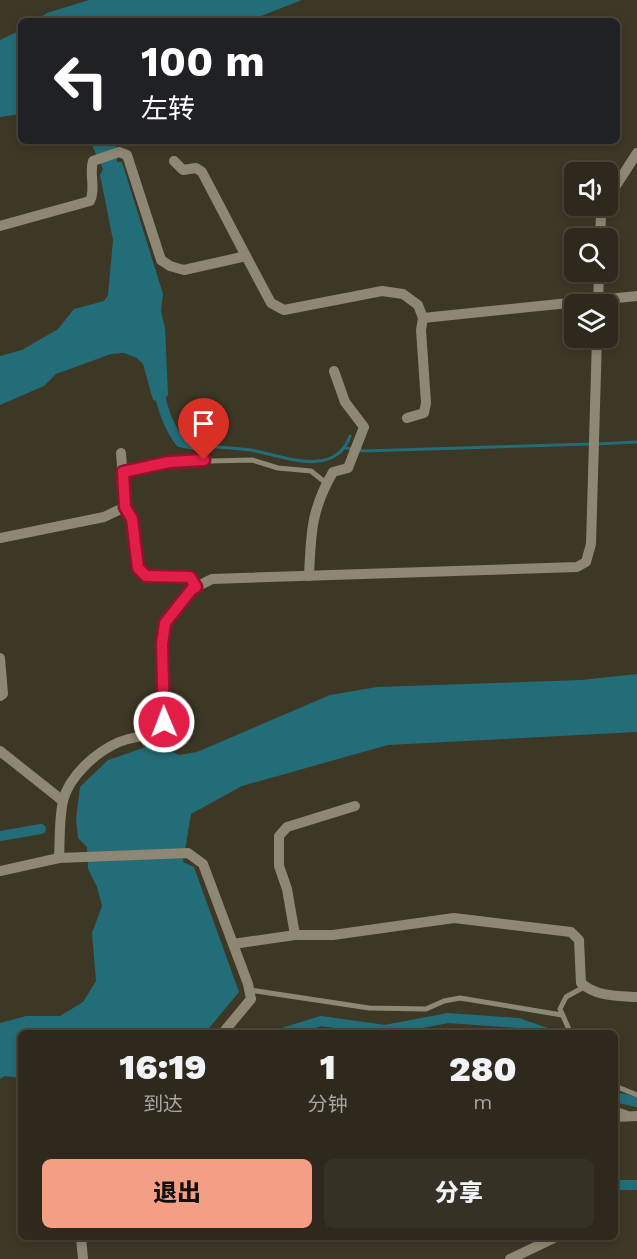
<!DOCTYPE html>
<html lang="zh">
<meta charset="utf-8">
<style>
:root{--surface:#2e291c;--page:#363125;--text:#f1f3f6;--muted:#a7a6a3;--line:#49453b;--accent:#f49e86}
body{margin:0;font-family:"Work Sans","Noto Sans SC",sans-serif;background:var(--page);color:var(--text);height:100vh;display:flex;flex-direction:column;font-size:22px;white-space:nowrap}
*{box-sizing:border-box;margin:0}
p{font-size:20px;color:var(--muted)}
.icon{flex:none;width:33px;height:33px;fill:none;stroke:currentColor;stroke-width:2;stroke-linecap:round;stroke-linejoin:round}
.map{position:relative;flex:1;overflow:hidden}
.sheet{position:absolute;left:18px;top:1030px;width:600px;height:210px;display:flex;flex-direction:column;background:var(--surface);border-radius:9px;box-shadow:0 3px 9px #0003,0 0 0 2px var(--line)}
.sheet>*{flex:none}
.top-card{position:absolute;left:18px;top:18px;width:602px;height:126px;border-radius:9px;box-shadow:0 3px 9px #0003,0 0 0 2px var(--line);background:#202124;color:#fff;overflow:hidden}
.tools{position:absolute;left:564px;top:162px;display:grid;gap:12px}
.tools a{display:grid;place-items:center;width:54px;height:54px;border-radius:9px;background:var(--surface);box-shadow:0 3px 9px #0003,0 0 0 2px var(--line);font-size:30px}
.pin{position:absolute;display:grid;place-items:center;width:51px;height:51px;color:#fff;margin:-62px -26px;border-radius:50% 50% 50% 0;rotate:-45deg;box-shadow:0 0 6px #0007}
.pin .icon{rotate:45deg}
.me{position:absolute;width:66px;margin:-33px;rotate:359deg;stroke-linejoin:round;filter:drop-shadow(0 0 4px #0008)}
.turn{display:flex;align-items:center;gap:21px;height:126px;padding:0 24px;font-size:27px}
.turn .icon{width:78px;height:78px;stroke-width:2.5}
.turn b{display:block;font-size:42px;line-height:51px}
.eta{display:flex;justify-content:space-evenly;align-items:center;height:102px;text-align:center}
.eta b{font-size:36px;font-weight:800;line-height:42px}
.primary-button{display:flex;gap:12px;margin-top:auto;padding:12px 24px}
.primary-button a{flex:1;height:69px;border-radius:9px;background:var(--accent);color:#111;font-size:24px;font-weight:800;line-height:69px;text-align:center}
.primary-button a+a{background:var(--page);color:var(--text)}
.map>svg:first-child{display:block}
</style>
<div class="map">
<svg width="637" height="1259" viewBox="0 0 637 1259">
<rect width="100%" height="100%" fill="#3d3725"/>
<g fill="#226d78">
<polygon points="89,0 302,0 248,21 35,21 47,13"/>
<polygon points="21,30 21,114 0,117 0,40"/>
<polygon points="90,141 115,141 117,162 122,162 163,294 161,311 165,328 168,395 161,402 153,400 143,364 137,358 124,353 111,354 56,374 44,386 0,405 0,356 22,350 58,329 74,309 104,301 108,295 113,240 100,175 103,169"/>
<polygon points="637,674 637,732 388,745 242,786 191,814 183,862 194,867 239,992 205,1033 21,1034 21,1078 5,1076 0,1079 0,1023 26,1016 60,1016 83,1002 96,981 92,933 102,906 97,887 88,869 87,847 78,838 76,819 80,787 108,760 149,746 164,748 179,755 197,752 330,695 377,687 581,680"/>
</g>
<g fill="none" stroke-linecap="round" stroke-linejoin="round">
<g stroke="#226d78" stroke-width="3">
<polyline points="597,444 637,442"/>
<path d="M200 446C217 447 234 448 251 450 283 456 335 479 350 436"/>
<polyline points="346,448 364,451 590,444"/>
</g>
<g stroke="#226d78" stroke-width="10">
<path d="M159 390C162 408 169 427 180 442L200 446"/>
<polyline points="0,836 41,829"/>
<polyline points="279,1034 321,1021 385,1030 448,1018 518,1023 550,1034"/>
<polyline points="615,1097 637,1102"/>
<polyline points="615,1185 637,1185"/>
</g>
<g stroke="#8d8773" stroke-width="5">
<polyline points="123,472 169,462 252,460 278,468 311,471 326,483"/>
<polyline points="250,990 369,1008 426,1009 444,1001 460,998 562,1015"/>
<polyline points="571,1034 560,1009 566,997 584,987"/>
<polyline points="615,1086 637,1095"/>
<polyline points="615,1109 627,1113"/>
</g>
<g stroke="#8d8773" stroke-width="10">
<polyline points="174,161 183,170 196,168 202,172 246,256"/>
<polyline points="608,198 637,153"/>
<path d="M0 226 90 201C96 189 89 174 93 161L119 152 127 155 161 260 170 266 184 270 246 256 271 303 284 310 382 291 403 294 418 305 423 318 421 330 426 403 424 413 407 418"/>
<polyline points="600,238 601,215 604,206"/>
<polyline points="598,304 599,272"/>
<polyline points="423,318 637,296"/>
<polyline points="121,453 125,507 132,519 138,568 146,576 190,577 196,587"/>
<polyline points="0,538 104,517 125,507"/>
<path d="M309 576C311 533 311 510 333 472L348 468 364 427 345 402 334 371"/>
<polyline points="0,658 3,694 0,696"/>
<polyline points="0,751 63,801"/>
<path d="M59 858C60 840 59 819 63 801 69 776 96 752 119 742 141 733 147 741 164 722L162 644 165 623 192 589 212 579 577 567 586 562 591 544 597 338"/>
<polyline points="0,871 59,858 188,853 203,864 248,984 251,999 222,1034"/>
<polyline points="295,935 287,889 279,866 279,836 287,827 355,806"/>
<path d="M233 944 295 935H333L454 918 571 932 579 940 581 983C597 997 617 996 637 997"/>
<polyline points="615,1117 637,1116"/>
<polyline points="81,1238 83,1259"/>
<polyline points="510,1259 554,1238"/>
</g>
</g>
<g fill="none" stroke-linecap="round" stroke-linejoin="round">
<g stroke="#92132f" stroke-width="15">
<polyline id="route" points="164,722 162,644 165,623 192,589 196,587 190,577 146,576 138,568 132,519 125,507 123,472 169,462 204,460"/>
</g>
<use href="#route" stroke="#e11d48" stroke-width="10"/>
</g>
</svg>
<div class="tools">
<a><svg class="icon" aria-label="sound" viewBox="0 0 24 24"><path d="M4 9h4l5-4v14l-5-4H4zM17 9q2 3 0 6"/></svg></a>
<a><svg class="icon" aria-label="search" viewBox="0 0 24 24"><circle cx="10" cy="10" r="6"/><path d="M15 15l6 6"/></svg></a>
<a><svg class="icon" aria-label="layers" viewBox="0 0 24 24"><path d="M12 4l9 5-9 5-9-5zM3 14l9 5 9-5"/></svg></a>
</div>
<div class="pin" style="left:204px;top:460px;background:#d93025"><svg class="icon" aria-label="arrive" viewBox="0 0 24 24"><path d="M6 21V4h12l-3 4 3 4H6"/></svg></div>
<svg class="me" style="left:164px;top:722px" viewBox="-20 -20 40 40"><circle r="17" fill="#e11d48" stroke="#fff" stroke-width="3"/><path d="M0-11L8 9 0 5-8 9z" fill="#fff"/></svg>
<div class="top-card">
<div class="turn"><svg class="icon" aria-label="left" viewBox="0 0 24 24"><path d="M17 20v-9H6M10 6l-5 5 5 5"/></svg><div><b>100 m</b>左转</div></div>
</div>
<section class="sheet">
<div class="eta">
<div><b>16:19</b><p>到达</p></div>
<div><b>1</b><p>分钟</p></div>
<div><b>280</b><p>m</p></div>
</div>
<div class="primary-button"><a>退出</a><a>分享</a></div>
</section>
</div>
